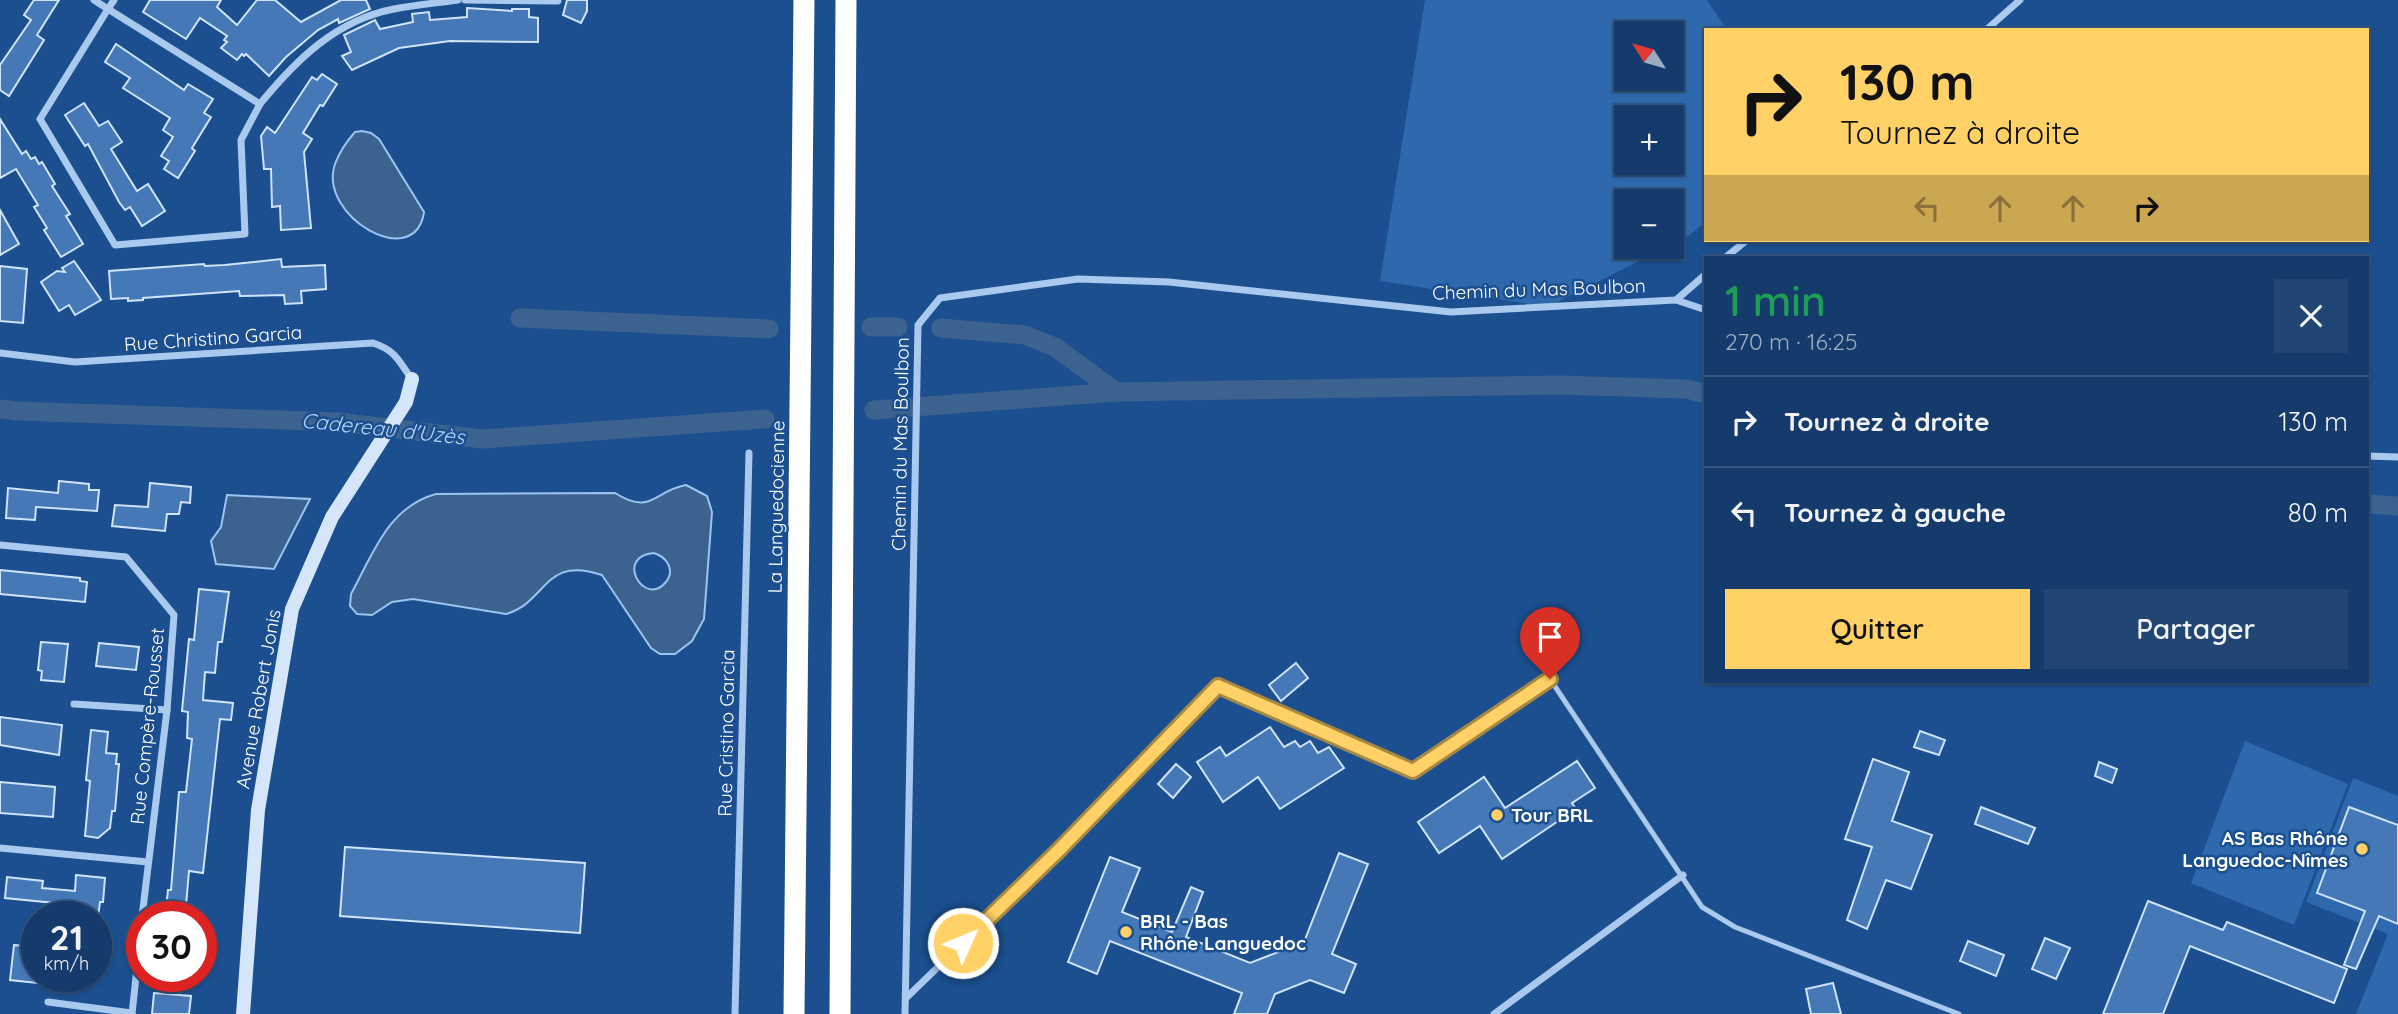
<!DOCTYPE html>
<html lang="fr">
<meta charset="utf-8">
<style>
:root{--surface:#143b6b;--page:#214673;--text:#f1f3f6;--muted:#9dadc1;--line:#33557e;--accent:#ffd166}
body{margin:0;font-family:Quicksand,sans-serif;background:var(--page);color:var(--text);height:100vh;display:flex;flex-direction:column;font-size:26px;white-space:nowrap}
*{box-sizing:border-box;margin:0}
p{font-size:23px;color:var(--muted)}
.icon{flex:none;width:38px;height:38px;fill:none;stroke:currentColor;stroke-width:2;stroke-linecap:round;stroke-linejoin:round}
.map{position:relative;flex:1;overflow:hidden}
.panel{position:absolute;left:1704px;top:256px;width:665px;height:427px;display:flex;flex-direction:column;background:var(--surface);border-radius:0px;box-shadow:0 2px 5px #0004,0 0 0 2px var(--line)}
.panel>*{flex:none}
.top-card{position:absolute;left:1704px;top:28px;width:665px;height:214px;border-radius:0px;box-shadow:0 2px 5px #0004,0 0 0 2px var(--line);background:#ffd166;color:#111;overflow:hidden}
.needle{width:46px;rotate:307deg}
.fabs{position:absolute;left:1614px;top:21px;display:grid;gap:14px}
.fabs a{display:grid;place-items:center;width:70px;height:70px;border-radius:0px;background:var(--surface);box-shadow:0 2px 5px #0004,0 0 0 2px var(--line);font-size:35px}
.speed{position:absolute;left:21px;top:901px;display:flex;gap:14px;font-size:35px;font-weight:700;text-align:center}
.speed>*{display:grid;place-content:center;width:91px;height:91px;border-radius:50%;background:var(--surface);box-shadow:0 2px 5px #0004,0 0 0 2px var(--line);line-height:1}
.speed small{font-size:18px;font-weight:400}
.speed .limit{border:10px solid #d22;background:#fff;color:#111}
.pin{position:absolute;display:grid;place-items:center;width:60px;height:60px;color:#fff;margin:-72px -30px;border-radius:50% 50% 50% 0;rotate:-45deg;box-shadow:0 0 7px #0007}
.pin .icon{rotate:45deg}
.me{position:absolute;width:77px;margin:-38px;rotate:46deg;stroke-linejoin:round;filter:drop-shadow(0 0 5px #0008)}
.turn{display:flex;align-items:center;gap:24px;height:147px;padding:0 21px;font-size:32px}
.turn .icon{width:91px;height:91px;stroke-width:2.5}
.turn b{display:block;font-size:49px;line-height:60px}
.lanes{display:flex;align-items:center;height:66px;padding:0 21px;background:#0003;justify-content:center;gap:35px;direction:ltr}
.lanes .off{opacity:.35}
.round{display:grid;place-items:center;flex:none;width:74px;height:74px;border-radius:0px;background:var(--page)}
.head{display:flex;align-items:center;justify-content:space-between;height:119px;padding:0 21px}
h1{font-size:42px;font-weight:600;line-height:52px;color:#1e9e55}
.action{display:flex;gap:14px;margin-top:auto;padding:14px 21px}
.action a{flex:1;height:80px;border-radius:0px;background:var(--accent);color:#111;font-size:28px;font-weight:600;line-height:80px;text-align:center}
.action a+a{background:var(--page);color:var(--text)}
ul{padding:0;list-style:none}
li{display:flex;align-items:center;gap:21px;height:91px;padding:0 21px;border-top:2px solid var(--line)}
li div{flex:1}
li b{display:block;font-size:26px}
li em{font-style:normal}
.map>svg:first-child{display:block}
</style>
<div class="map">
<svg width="2398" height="1014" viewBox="0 0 2398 1014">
<rect width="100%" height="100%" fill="#1b4f8f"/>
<g fill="#2e69ad" fill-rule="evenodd">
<path d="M1425 0H1707L1727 30H1706V222L1688 236 1671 245V201H1626V247H1667L1548 307 1380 281ZM1626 33H1671V79H1626ZM1626 117H1671V163H1626Z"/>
<polygon points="2245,741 2348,784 2294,925 2191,883"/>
<polygon points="2353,778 2398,796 2398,1014 2356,1014 2388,934 2306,902"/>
</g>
<g fill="#3c6290" stroke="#9cc4f0" stroke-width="2" fill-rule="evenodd">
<path d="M362 131 371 133 379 139 424 212C415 273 317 216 335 164 339 153 347 141 355 132Z"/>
<path d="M686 485 707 496 712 512 704 619 692 641 675 654H660L651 648 602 575C543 555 548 602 506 614L413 599 392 602 372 615 357 614 350 606 351 594C373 554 388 507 436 494L615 493C652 516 653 491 686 485ZM654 553C667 557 676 571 665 583 644 607 614 556 654 553Z"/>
<polygon points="227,495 310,499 274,569 216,564 211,541 221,527"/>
</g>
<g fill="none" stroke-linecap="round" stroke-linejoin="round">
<g stroke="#3c6290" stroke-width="19">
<polyline points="520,318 769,329"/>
<polyline points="871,327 898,327"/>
<polyline points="941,328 1025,335 1055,347 1116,392"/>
<polyline points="0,409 18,411 338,422 483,439 765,419"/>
<polyline points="874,410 1116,392 1559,385 1687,389 1706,394"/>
<polyline points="2368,504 2398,506"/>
</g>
</g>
<g fill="#4478b7" stroke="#cfe3fa" stroke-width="2">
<polygon points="34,0 59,0 37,35 44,40 9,96 0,90 0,65 31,20 24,15"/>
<polygon points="150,0 221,0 217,7 237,25 257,0 275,0 301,22 341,0 366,0 370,9 339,23 338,19 318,30 286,57 269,76 246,54 244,56 242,54 237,60 221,48 227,42 224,40 227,36 200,18 186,39 143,12"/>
<polygon points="567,0 587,0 587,11 581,23 563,15"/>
<polygon points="467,8 512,11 512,9 529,9 529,17 538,18 538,42 450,41 399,48 352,70 342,56 351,52 344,35 375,20 380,29 413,22 412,14 429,12 430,20 467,17"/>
<polygon points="116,44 184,90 188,84 213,99 204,113 211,117 192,148 195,151 178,178 164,169 169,161 161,156 173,137 163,130 170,118 123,88 130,78 105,62"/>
<polygon points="322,74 337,84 323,106 320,105 303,133 312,139 304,152 311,228 281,230 280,206 272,207 271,169 264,169 261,136 267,127 275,133 312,77 317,80"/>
<polygon points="84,103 99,126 108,121 122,142 111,149 137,191 148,184 165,211 142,226 130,207 125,210 119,202 88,144 85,146 65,115"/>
<polygon points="0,119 22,154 26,151 31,159 35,157 39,164 42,162 55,184 52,186 70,214 66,216 83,244 61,257 44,230 47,228 34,207 38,205 16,169 0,178"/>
<polygon points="0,210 19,244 0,255"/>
<polygon points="281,259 282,267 325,265 326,289 301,291 302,303 285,304 284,295 240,296 239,291 143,298 143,300 128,301 128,298 111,299 109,271 204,264 205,266 225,265"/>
<polygon points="74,261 101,300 75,315 69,305 59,311 41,282 57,271 65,272 62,268"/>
<polygon points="0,266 27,269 23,323 0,321"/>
<polygon points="59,481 89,484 89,490 99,490 97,511 36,507 35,520 6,518 8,488 58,493"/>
<polygon points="150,483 191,487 190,503 181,502 179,514 167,514 165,531 112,526 115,505 148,507"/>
<polygon points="0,570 80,578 80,581 87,582 85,602 0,594"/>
<polygon points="199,589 229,592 222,642 218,642 215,673 205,672 203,700 233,703 231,720 220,719 203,873 189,871 185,917 165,917 168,890 171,890 179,792 186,792 192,739 187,738 188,712 182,711 189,639 194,640"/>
<polygon points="41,642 68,644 64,682 41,680 42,671 38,670"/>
<polygon points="99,643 139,647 136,670 96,666"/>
<polygon points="1296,663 1308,678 1281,701 1269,685"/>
<polygon points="0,717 62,725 59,755 0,745"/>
<polygon points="1270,727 1284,747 1295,741 1300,747 1310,741 1318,753 1329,747 1344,768 1280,809 1258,777 1223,802 1197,762 1220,747 1226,756"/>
<polygon points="91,730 108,732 106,753 117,754 116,764 119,764 115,811 112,811 110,828 98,838 85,836 90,781 86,780"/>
<polygon points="1920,731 1945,740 1939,755 1914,747"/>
<polygon points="1873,759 1909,772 1892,821 1932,835 1911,889 1886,880 1867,929 1847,920 1872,847 1845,839"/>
<polygon points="1577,761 1595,788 1572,803 1576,809 1502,859 1480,826 1439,853 1418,822 1484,777 1505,808"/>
<polygon points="2099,762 2117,769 2112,783 2095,776"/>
<polygon points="1176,764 1191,777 1173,798 1158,784"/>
<polygon points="0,782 55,787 53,817 0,813"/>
<polygon points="1981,807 2035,828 2028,844 1975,824"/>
<polygon points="2349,807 2398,825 2398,924 2379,916 2356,969 2344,965 2365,911 2317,893"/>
<polygon points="345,847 585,863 580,933 340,916"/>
<polygon points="1339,853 1368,864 1332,954 1356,964 1344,993 1310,980 1275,994 1267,1014 1234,1014 1242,993 1110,941 1097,974 1068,962 1110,857 1140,868 1122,912 1172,932 1191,887 1203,892 1186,937 1250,963 1304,942"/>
<polygon points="76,875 105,878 103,902 100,902 98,917 72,917 73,910 64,909 65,904 5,898 7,877 43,881 42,888 75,891"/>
<polygon points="2148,901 2223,930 2227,922 2347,969 2334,1003 2190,946 2163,1014 2103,1014"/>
<polygon points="2045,938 2070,948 2056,979 2032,969"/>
<polygon points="1968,941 2004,955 1996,976 1960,961"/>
<polygon points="14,945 37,947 37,983 10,980"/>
<polygon points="1833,983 1841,1014 1811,1014 1806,989"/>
<polygon points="154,993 191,996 189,1014 152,1014"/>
</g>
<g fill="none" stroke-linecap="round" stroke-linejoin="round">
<polyline stroke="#a9c9ee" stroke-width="5" points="1218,686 1413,771 1550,679 1702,907 1735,927 1959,1014"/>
<g stroke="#a9c9ee" stroke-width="7">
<polyline points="94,0 108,9 260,104 241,140 245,234 115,245 40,119 108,9 114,0"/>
<polyline points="465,0 558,1"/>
<polyline points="1986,30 2020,0"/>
<path d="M260 104C296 60 336 20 394 9 415 5 437 3 458 0"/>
<polyline points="1726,257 1747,240"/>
<polyline points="1676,300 1706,310"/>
<path d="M0 353 75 362 373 343C397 351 398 361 412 379"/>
<polyline points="2368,456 2398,457"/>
<polyline points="0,545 126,557 174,615 167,710 142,917"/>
<polyline points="74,704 167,710"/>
<polyline points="0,848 148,862"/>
<polyline points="906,998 1059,850 1218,686"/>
<polyline points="48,1002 132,1013"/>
<polyline points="132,1014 142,921"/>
<polyline points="735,1014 749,453"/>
<polyline points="905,1014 918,325 940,298 1078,279 1169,282 1451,312 1676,300 1706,274"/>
<polyline points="1494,1014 1683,875"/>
</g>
<polyline stroke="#d6e6fa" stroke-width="14" points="243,1014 258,810 292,609 332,517 406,402 412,379"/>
<g stroke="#fff" stroke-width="21">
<polyline points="794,1014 804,0"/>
<polyline points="840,1014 846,0"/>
</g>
</g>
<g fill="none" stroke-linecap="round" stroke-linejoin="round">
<g stroke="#a68842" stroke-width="18">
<polyline id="route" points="963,943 1059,850 1218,686 1413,771 1550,679"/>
</g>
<use href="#route" stroke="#ffd166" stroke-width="12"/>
</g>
<g fill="#ffd166" stroke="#1b4f8f" stroke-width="2.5">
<circle cx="1497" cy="815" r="7"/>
<circle cx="2362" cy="849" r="7"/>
<circle cx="1126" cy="932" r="7"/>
</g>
<g text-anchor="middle" stroke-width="5" stroke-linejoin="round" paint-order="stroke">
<g font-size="19" fill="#fff" stroke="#1b4f8f">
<text transform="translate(1539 289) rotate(-2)" y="7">Chemin du Mas Boulbon</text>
<text transform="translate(213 338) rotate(-4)" y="7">Rue Christino Garcia</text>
<text transform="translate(900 444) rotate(-89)" y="7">Chemin du Mas Boulbon</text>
<text transform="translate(776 507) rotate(-89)" y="7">La Languedocienne</text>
<text transform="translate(258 699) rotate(-80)" y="7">Avenue Robert Jonis</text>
<text transform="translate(147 726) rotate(-84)" y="7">Rue Compère-Rousset</text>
<text transform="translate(726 733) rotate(-89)" y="7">Rue Cristino Garcia</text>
</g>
<g font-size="19" font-weight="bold" fill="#fff" stroke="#1b4f8f" text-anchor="start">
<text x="1511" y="822">Tour BRL</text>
<text x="2348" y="845" text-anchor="end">AS Bas Rhône<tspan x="2348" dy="22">Languedoc-Nîmes</tspan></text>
<text x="1140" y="928">BRL - Bas<tspan x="1140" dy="22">Rhône Languedoc</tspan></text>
</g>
<g font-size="21" font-style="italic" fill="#b5d3f5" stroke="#1b4f8f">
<text transform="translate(383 429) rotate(6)" y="7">Cadereau d'Uzès</text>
</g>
</g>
</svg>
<div class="fabs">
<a><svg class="needle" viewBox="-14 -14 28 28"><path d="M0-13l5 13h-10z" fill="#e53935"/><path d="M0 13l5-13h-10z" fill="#9dadc1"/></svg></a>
<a>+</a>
<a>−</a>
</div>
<div class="speed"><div>21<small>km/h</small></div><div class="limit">30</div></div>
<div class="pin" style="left:1550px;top:679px;background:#d93025"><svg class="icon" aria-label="arrive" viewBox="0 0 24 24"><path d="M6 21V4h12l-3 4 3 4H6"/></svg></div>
<svg class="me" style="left:963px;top:943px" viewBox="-20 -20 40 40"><circle r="17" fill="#ffd166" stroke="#fff" stroke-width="3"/><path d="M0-11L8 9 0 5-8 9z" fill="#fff"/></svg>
<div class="top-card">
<div class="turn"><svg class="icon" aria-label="right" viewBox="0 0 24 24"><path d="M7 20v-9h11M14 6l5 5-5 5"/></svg><div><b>130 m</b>Tournez à droite</div></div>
<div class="lanes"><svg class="icon off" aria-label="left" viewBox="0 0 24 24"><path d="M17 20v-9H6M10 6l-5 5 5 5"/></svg><svg class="icon off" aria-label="ahead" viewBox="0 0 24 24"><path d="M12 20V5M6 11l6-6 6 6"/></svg><svg class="icon off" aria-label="ahead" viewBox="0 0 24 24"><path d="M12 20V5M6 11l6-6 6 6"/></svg><svg class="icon" aria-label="right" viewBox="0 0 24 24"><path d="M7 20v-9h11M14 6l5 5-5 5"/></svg></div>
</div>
<section class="panel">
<div class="head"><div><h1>1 min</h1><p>270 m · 16:25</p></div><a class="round"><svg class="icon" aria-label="close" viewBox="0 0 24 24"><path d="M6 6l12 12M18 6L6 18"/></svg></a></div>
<ul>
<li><svg class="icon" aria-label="right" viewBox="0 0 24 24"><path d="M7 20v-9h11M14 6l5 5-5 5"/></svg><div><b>Tournez à droite</b></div><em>130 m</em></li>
<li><svg class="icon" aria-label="left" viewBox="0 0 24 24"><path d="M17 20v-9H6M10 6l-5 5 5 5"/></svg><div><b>Tournez à gauche</b></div><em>80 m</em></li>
</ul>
<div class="action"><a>Quitter</a><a>Partager</a></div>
</section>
</div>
